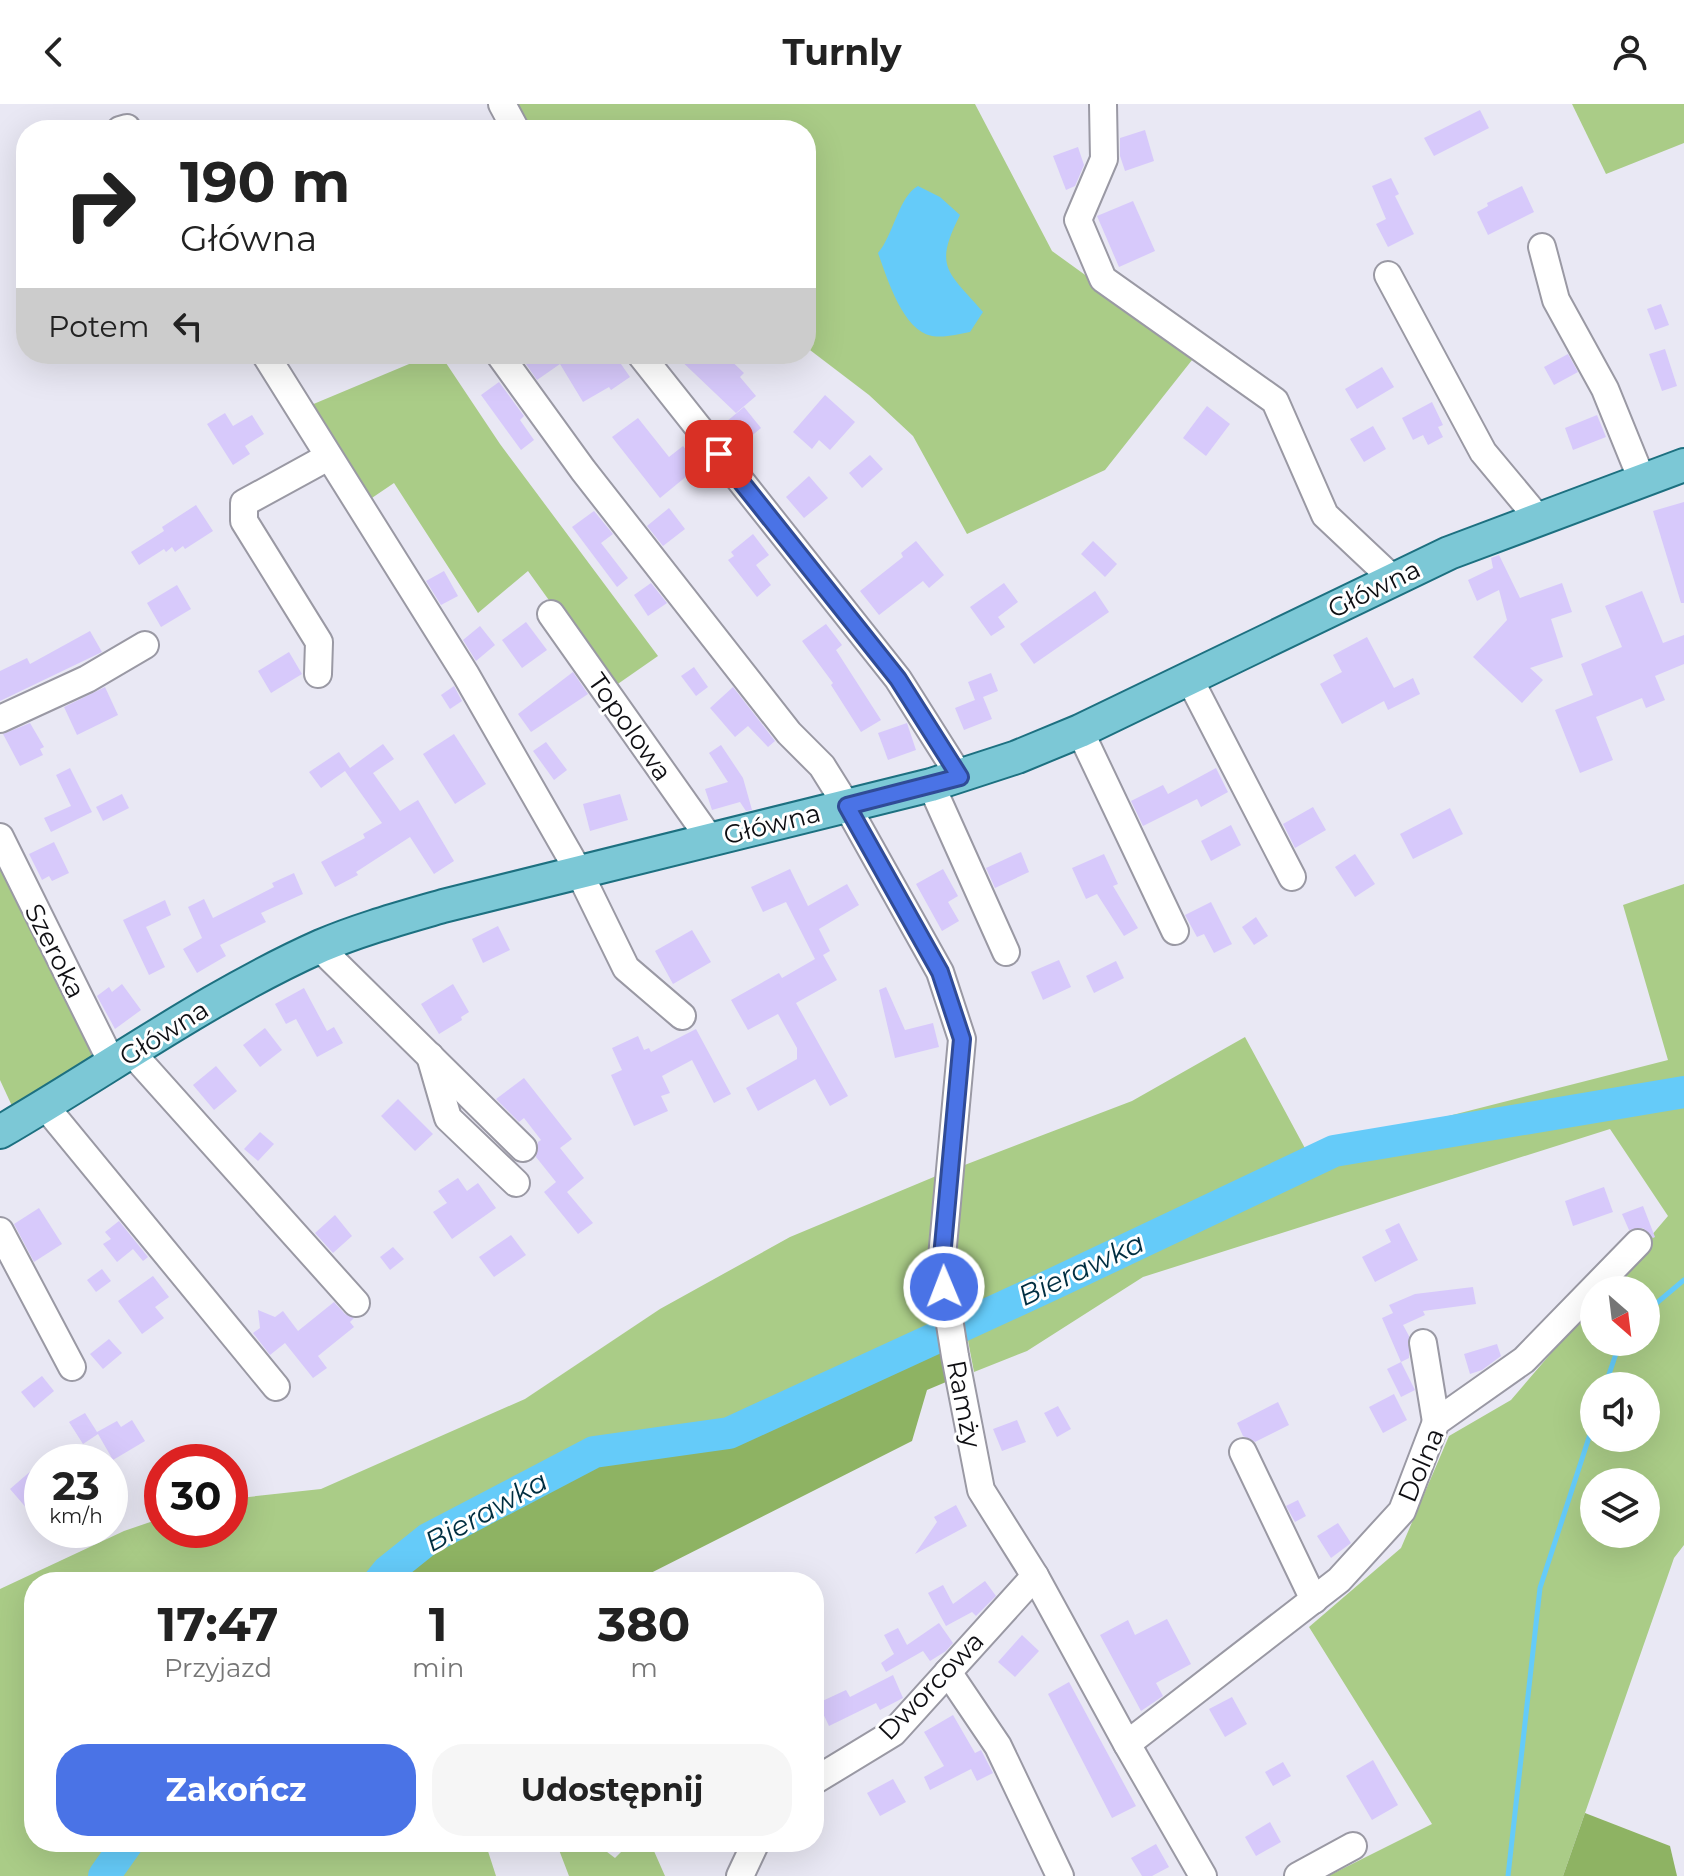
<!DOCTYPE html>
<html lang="pl">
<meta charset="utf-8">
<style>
:root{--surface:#fff;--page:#f6f6f6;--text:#222;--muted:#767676;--accent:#4a73e6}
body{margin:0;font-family:Montserrat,sans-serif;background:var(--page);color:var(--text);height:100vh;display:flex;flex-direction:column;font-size:30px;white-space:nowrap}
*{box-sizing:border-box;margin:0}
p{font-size:26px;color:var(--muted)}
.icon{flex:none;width:44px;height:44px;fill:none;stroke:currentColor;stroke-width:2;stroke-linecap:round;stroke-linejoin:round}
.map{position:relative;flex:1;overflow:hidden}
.details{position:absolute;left:24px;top:1468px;width:800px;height:280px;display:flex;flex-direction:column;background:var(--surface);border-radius:32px;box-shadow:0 8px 32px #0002}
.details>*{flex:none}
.banner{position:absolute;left:16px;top:16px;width:800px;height:244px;border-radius:32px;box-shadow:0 8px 32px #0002;background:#fff;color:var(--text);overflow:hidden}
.needle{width:52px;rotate:152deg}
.controls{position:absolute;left:1580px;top:1172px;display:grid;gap:16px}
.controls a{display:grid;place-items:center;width:80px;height:80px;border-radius:50%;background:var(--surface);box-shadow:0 8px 32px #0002;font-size:40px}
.speed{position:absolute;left:24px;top:1340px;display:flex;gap:16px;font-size:40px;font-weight:700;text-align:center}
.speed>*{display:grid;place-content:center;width:104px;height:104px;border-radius:50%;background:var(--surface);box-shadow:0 8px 32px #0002;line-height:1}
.speed small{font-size:20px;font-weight:400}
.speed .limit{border:12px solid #d22;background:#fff;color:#111}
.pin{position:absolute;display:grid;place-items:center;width:68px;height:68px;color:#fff;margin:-34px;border-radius:16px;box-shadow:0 4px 12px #0006}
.me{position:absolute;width:88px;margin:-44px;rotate:359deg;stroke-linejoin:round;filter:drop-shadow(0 0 6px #0008)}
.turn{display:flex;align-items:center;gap:28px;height:168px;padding:0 32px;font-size:36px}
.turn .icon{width:104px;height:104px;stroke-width:2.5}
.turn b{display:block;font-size:56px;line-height:68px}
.then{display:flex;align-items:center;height:76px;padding:0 32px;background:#0003;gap:16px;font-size:30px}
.eta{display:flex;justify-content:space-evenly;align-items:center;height:136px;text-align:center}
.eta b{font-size:48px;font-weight:700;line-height:56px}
.primary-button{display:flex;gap:16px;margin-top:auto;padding:16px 32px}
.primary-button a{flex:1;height:92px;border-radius:32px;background:var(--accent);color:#fff;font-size:32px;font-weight:700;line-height:92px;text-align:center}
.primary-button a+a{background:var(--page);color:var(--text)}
header{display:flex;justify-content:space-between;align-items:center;height:104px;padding:0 32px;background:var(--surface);font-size:36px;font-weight:700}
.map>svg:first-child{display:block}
</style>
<header><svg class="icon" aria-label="back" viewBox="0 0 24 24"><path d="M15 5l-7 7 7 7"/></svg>Turnly<svg class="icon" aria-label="person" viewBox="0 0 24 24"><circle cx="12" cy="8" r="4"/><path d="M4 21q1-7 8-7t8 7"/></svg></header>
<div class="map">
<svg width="1684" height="1772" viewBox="0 0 1684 1772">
<rect width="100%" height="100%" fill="#e9e8f4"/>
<g fill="#aacc87" fill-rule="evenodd">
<polygon points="505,0 975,0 1052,147 1196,251 1105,366 967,430 913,332 869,291 806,243 806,26 521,26"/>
<polygon points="1572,0 1684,0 1684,39 1606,70"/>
<polygon points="433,250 440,250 500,340 658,552 612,584 528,467 478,509 394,379 363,400 304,304"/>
<polygon points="0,744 96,951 12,1002 0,976"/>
<path d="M1684 780V1441L1674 1454 1563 1772H1328L1432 1720 1309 1523 1401 1444 1449 1332 1511 1296 1594 1199V1238H1646V1186H1605L1668 1112 1610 1025 1143 1173 1027 1247 974 1268 954 1163 962 1062 1132 997 1245 933 1307 1048 1668 956 1623 801ZM1594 1282H1646V1334H1594ZM1594 1378H1646V1430H1594Z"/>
<polygon points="941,1070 941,1228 729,1325 629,1338 585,1348 426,1431 391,1459 375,1478 34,1478 34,1738 122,1738 111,1741 90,1772 0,1772 0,1485 124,1427 162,1414 162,1426 230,1426 230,1395 321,1385 525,1295 660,1205 790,1133"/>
<polygon points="144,1738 493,1738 486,1741 496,1772 117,1772"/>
<polygon points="556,1738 594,1738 615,1754 631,1738 650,1738 665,1772 569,1772"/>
</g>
<g fill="#8eb363">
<polygon points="939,1232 946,1278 927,1286 912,1337 633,1478 409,1478 395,1467 426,1446 595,1357 728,1336"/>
<polygon points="1585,1709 1670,1742 1677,1772 1563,1772"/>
</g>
<path fill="#65cbf9" d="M918 82 940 93 960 111C933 164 948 167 983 208L970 228C957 230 946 234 932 232 903 227 887 174 878 149 893 132 899 92 918 82Z"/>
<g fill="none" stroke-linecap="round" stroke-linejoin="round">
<g stroke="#65cbf9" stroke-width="5">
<polyline points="1646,1208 1684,1176"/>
<polyline points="1605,1282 1620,1238"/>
<polyline points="1508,1772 1540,1484 1594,1318"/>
</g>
<g stroke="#65cbf9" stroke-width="32">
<polyline points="379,1478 388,1467 428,1435 594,1348 729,1329 1053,1180 1334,1047 1684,988"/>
<polyline points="104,1772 128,1738"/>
</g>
</g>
<g fill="#d7c9fb">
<polygon points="1480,6 1489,24 1434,52 1424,34"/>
<polygon points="1145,26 1154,57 1125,67 1120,52 1120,34"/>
<polygon points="1078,43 1084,61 1075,82 1066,86 1053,52"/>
<polygon points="1391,74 1399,90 1395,92 1414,130 1388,143 1376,120 1386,115 1372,82"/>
<polygon points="1522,82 1534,108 1488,131 1477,108 1488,102 1487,99"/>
<polygon points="1133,97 1155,147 1119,163 1097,112"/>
<polygon points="1661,200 1669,221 1655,226 1647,205"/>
<polygon points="1665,245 1677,282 1662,287 1649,250"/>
<polygon points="519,250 614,250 630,273 611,286 609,283 583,298 560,260 537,276"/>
<polygon points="674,250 724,250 744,269 740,273 756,292 736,309"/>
<polygon points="1568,250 1578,268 1554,281 1544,263"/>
<polygon points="1382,263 1394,283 1357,305 1345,285"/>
<polygon points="499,278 524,312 520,316 534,336 521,346 481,291"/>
<polygon points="825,291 855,318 830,346 819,336 812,345 793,328"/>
<polygon points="1432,298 1443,321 1438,323 1443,333 1428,341 1423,331 1413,336 1402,314"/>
<polygon points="1207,302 1230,320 1206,352 1183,334"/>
<polygon points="744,303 761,324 737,344 720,323"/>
<polygon points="225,309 233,322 252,311 264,330 245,342 250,350 233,361 207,320"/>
<polygon points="1597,311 1606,333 1573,346 1565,324"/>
<polygon points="638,314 669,353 683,342 699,362 660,394 612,333"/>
<polygon points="1373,322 1386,345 1364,358 1350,335"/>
<polygon points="870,351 883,365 862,384 849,369"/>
<polygon points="809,372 828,394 804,414 786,393"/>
<polygon points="1684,398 1684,499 1681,499 1653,407"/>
<polygon points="196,401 213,427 185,445 183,442 175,448 172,443 166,448 164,445 139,461 131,448 164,427 162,423"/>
<polygon points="669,404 685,425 663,442 647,422"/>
<polygon points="594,407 613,430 601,439 628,474 617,483 572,423"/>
<polygon points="753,430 769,451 756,461 771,481 757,493 728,456 734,452 731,448"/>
<polygon points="916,437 944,471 929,484 923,477 879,511 860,487 903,453 901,449"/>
<polygon points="1093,437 1117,460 1105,473 1081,450"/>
<polygon points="1499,451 1520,494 1562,479 1572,508 1551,515 1563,553 1530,564 1543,576 1522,599 1473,553 1507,516 1499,486 1477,497 1468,476 1493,464 1491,454"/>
<polygon points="444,467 458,492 441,501 426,477"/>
<polygon points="651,479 667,499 648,512 634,491"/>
<polygon points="1004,479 1018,498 998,513 1005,523 991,532 970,503"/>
<polygon points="177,481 191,505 161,523 147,499"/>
<polygon points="1095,487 1109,508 1034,560 1020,540"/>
<polygon points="1642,487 1663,539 1684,531 1684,560 1655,572 1665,596 1646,604 1642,594 1596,613 1613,656 1580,669 1555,606 1593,591 1581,560 1622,543 1605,502"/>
<polygon points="526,518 547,546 522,564 502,536"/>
<polygon points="826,520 842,541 836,546 881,616 861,628 831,581 833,579 802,537"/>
<polygon points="480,522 495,541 476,557 463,536"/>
<polygon points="90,527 102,548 0,597 0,567 27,554 30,560"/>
<polygon points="1367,533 1394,584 1413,574 1420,590 1388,606 1384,597 1342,620 1320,580 1342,568 1333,551"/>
<polygon points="289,548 302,570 271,589 258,567"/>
<polygon points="694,563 708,583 696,592 681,572"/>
<polygon points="573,568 588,590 531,628 518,610"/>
<polygon points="991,569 998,587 983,593 992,615 964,626 955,604 975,596 968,578"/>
<polygon points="454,582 462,597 450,605 441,591"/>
<polygon points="105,583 118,611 77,631 64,603"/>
<polygon points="733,583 775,637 768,643 748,622 735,633 710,604"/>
<polygon points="30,619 44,643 40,645 43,651 20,662 3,630"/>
<polygon points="907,619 916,646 888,656 878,629"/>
<polygon points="454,630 486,680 455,700 423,650"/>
<polygon points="546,638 567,666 554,676 533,647"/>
<polygon points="383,640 394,655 373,669 400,707 418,696 454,757 434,770 410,733 356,768 358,771 335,783 321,758 365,734 363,730 382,719 345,667 321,684 309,668 339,648 350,664"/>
<polygon points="721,641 743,674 752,706 746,707 740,698 712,706 705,685 728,678 709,649"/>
<polygon points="70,664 92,708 51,728 44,714 71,702 56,671"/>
<polygon points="1216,664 1228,688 1201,703 1197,695 1143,722 1131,697 1163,681 1168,690"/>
<polygon points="122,690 129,704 103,717 96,703"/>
<polygon points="620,690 628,716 590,727 583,700"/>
<polygon points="1313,703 1326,726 1295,744 1283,720"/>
<polygon points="1450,704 1463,730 1413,755 1400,730"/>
<polygon points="1231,721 1241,741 1211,757 1201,737"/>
<polygon points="54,738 69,769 52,777 49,772 42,776 29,750"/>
<polygon points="1021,748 1029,768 995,784 986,764"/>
<polygon points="1104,750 1118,780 1113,782 1138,824 1124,832 1097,790 1086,795 1072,764"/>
<polygon points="1355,750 1375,780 1355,793 1335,763"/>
<polygon points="790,765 808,802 847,780 859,801 819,825 830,847 823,851 837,876 796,899 848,992 830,1002 815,975 758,1007 746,984 797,955 797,944 778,910 748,926 731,896 779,869 782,874 815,855 786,798 763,808 751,783"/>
<polygon points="943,765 958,792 948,798 959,817 942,827 916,780"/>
<polygon points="294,769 303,790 261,809 266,818 220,841 226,852 197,869 183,845 202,834 188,803 204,795 213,814 274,783 272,779"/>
<polygon points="165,796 171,811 146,823 165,863 149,871 123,816"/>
<polygon points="1211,798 1232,840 1214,849 1204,830 1197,833 1185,811"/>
<polygon points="1256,813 1268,832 1254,841 1242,823"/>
<polygon points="498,822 510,846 483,859 472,835"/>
<polygon points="692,826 711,858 673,880 655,847"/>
<polygon points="1059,856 1071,883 1043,896 1031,868"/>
<polygon points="1116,857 1124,874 1094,889 1086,872"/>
<polygon points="122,880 141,906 115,925 97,892 109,883 112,888"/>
<polygon points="453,880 469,908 461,913 462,916 439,930 421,900"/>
<polygon points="886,883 905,926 933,919 939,943 895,954 879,886"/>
<polygon points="304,884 327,927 334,923 343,939 317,953 296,915 286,920 275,900"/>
<polygon points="265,924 282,946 260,963 243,941"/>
<polygon points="696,925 731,990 714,999 692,956 662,972 670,989 661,992 668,1007 634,1022 611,971 622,966 612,944 638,932 644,946 649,944 651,948"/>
<polygon points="216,962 237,987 214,1006 193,981"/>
<polygon points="524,974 572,1035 560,1044 584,1074 567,1088 593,1119 578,1130 544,1088 556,1078 536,1053 538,1038 541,1036 524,1014 519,1018 496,995"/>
<polygon points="398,995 433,1030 415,1047 381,1012"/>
<polygon points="260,1028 274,1040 258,1057 244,1045"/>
<polygon points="458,1074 467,1087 478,1079 496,1104 452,1135 433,1108 447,1099 438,1087"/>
<polygon points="1604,1083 1613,1108 1573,1122 1565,1097"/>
<polygon points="1643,1102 1655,1133 1653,1134 1643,1124 1629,1126 1622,1110"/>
<polygon points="39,1104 62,1140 34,1158 14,1120"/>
<polygon points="335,1111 352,1132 333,1149 315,1129"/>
<polygon points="119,1117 148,1153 143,1157 133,1145 117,1158 103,1140 111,1135 105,1128"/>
<polygon points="1399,1119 1418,1156 1375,1178 1362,1153 1391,1138 1385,1126"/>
<polygon points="511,1131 526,1151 494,1173 479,1153"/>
<polygon points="393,1143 404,1155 390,1166 380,1153"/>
<polygon points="102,1165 111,1177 96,1188 87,1176"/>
<polygon points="153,1172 169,1193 155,1203 164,1214 142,1230 118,1197"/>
<polygon points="1473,1183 1476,1200 1423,1207 1425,1211 1403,1221 1409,1232 1409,1254 1401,1258 1382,1214 1393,1209 1389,1201 1415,1190"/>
<polygon points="334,1198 345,1210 354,1214 350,1218 354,1223 318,1252 327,1264 313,1274 285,1239 270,1251 253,1229 260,1224 258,1206 275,1213 283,1207 298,1227"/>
<polygon points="109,1235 122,1249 103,1265 90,1250"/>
<polygon points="1497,1240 1501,1252 1482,1266 1470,1270 1464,1250"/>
<polygon points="1401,1258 1415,1286 1401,1293 1387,1265"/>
<polygon points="42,1272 54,1287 34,1304 21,1288"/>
<polygon points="1394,1290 1407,1316 1383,1329 1369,1303"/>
<polygon points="1278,1298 1289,1321 1255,1338 1243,1332 1237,1319"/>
<polygon points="1058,1302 1071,1325 1057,1333 1044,1309"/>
<polygon points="85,1309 97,1328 117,1317 121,1323 132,1316 145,1337 113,1356 98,1330 83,1340 69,1318"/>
<polygon points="1017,1316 1026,1338 1002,1347 993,1325"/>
<polygon points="32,1366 42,1378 42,1414 32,1403 29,1407 10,1385"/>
<polygon points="1298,1396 1306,1412 1295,1418 1286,1402"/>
<polygon points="956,1401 967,1422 915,1450 937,1418 934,1413"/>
<polygon points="1338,1419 1351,1439 1331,1454 1317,1432"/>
<polygon points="985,1477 996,1492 976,1512 972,1508 946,1522 928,1489 943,1481 953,1500"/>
<polygon points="1167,1515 1191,1560 1156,1579 1163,1592 1141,1607 1100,1531 1128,1516 1135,1531"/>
<polygon points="939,1519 953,1539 946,1547 930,1557 923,1547 886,1568 881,1559 894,1550 884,1531 898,1524 907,1541"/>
<polygon points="1022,1531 1039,1547 1015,1573 998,1558"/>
<polygon points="893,1571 903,1594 880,1606 876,1599 829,1622 818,1599 846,1586 850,1593"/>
<polygon points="1069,1578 1136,1702 1112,1714 1048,1590"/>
<polygon points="1232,1593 1247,1620 1225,1633 1209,1605"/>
<polygon points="953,1611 975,1649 981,1646 993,1669 977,1677 971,1665 930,1686 924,1673 944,1662 924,1628"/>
<polygon points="1373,1656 1398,1701 1372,1716 1346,1672"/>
<polygon points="1283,1658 1291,1672 1273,1682 1265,1668"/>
<polygon points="893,1675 906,1698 880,1712 867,1689"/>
<polygon points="1270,1718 1281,1738 1256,1752 1245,1733"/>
<polygon points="1156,1740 1169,1763 1152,1772 1142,1772 1131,1754"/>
</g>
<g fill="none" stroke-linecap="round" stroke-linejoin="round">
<g stroke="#9a99a4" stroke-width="30">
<g id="minor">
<polyline points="502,0 516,26"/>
<polyline points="1103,0 1104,55 1078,116 1103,175 1275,297 1325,411 1394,476"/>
<polyline points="120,26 127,24 128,26"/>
<polyline points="1542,143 1556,196 1605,285 1642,376"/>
<polyline points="1388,171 1483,348 1538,414"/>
<polyline points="265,250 466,571 579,768 626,864 682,912"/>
<polyline points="499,250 583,366 789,629 822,662 847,702 940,868 962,935 941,1164 955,1252 981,1386 1035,1472 1127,1640 1203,1772"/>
<polyline points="640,250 898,575 960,673"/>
<polyline points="551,510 710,735"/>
<polyline points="318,570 319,538 244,417 244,399 328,353"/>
<polyline points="1189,574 1292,773"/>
<polyline points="0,615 87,575 145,541"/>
<polyline points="1080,627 1175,827"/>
<polyline points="931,681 1006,848"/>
<polyline points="0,733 113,961"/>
<polyline points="319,843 523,1044"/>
<polyline points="132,949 356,1199"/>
<polyline points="430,952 448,1014 516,1079"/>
<polyline points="45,1002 276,1283"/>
<polyline points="0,1127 72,1263"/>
<polyline points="1423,1239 1436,1318"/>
<polyline points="1243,1348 1314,1496"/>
<polyline points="948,1568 998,1642 1060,1772"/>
<polyline points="1127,1640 1339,1476 1402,1407 1436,1318 1524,1256 1638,1139"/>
<polyline points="814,1677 893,1629 1035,1472"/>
<polyline points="740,1772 756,1738"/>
<polyline points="1298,1772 1353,1742"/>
</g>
</g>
<g stroke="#1d7080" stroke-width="36">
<path id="major" d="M0 1028C107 966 209 892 321 842 361 825 402 814 443 802L931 681 1017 653 1080 627 1449 449 1684 361"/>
</g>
<use href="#minor" stroke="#fff" stroke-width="26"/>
<use href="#major" stroke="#7cc8d6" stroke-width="32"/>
</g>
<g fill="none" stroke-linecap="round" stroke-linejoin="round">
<g stroke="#304b96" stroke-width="20">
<polyline id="route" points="719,350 898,575 960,673 847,702 940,868 962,935 941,1164 944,1183"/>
</g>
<use href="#route" stroke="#4a73e6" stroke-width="14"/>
</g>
<g text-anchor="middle" stroke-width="6" stroke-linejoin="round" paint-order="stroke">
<g font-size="26" fill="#0f0f13" stroke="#fff">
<text transform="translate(1374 485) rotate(-26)" y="9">Główna</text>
<text transform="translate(630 623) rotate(55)" y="9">Topolowa</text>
<text transform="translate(772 720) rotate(-14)" y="9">Główna</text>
<text transform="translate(55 847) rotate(63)" y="9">Szeroka</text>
<text transform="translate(164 929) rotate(-32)" y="9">Główna</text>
<text transform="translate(964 1300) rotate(79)" y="9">Ramży</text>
<text transform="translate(1421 1361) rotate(-67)" y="9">Dolna</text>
<text transform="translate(931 1582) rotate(-46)" y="9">Dworcowa</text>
</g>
<g font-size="28" font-style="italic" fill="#002e41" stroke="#fff">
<text transform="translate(1081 1165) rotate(-25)" y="10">Bierawka</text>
<text transform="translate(486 1407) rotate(-29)" y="10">Bierawka</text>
</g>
</g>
</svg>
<div class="controls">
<a><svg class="needle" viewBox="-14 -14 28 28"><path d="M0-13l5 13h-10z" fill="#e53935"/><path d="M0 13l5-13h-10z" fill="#767676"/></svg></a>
<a><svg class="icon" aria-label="sound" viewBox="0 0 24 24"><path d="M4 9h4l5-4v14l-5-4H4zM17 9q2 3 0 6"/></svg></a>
<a><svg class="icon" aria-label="layers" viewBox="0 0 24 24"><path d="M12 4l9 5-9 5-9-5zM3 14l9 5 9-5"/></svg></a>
</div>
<div class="speed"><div>23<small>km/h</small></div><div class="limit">30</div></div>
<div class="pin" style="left:719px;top:350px;background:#d93025"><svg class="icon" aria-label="arrive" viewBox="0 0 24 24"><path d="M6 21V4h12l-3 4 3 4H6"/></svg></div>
<svg class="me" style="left:944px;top:1183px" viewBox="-20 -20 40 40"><circle r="17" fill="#4a73e6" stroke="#fff" stroke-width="3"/><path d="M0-11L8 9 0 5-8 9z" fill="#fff"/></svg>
<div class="banner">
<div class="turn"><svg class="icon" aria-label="right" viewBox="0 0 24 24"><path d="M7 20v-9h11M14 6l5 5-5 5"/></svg><div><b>190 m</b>Główna</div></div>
<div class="then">Potem<svg class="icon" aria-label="left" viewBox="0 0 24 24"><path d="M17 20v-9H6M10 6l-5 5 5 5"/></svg></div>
</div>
<section class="details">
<div class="eta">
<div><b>17:47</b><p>Przyjazd</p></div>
<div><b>1</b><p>min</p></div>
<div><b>380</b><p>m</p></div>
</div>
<div class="primary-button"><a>Zakończ</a><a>Udostępnij</a></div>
</section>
</div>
